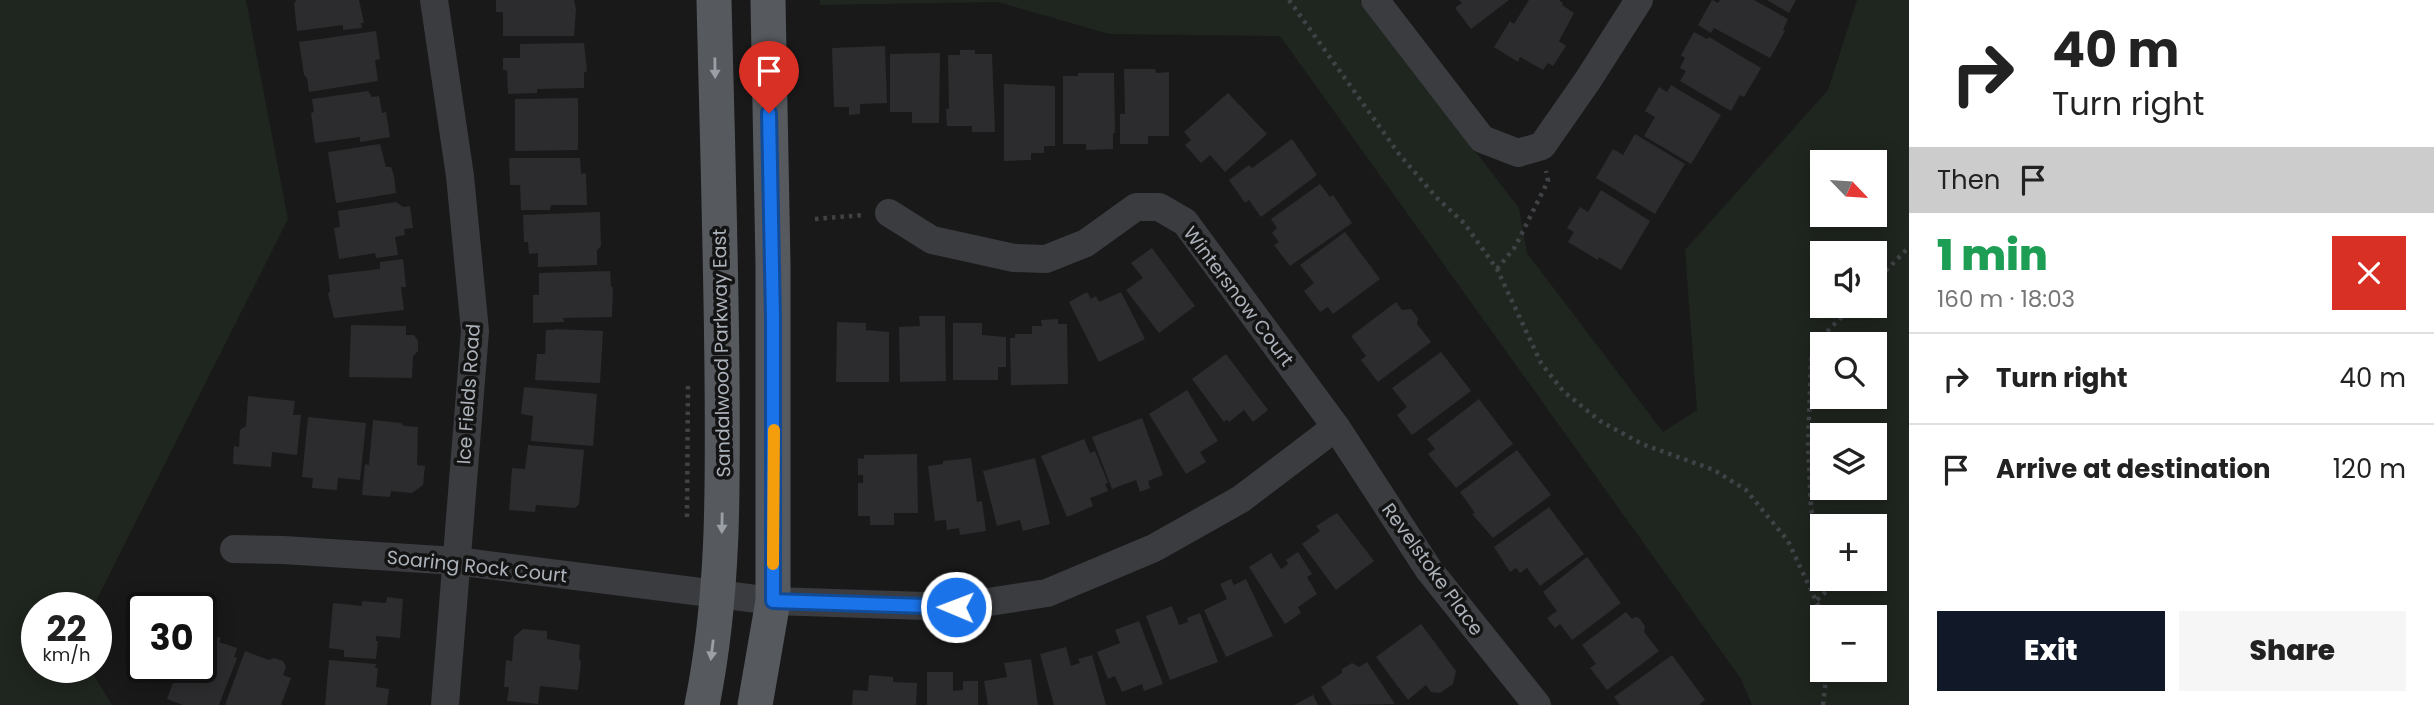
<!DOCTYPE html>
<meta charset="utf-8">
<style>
:root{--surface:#fff;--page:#f6f6f6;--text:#222;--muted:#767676;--line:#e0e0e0;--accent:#111827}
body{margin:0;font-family:Poppins,sans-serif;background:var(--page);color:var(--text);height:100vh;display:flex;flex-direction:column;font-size:26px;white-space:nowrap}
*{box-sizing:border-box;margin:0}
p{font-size:23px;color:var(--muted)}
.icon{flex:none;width:38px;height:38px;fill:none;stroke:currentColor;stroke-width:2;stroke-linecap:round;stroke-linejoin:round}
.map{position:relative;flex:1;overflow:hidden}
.side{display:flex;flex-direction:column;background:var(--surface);width:525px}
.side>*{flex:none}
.top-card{background:#fff;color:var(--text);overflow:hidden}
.needle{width:46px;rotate:115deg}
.fabs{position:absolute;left:1810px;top:150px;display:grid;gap:14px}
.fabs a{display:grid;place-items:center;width:77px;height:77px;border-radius:0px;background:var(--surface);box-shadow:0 4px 18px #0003;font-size:35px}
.speed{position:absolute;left:21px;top:592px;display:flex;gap:14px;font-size:35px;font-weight:700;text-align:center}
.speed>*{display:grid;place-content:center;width:91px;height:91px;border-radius:50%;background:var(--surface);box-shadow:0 4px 18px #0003;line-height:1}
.speed small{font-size:18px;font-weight:400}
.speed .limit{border:4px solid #111;border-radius:10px;background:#fff;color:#111}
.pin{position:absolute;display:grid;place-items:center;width:60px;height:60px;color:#fff;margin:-72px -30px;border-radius:50% 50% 50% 0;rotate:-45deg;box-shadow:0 0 7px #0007}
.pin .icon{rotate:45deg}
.me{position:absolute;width:77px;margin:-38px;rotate:271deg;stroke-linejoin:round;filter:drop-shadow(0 0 5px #0008)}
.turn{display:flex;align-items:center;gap:24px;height:147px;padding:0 28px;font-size:32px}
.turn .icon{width:91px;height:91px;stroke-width:2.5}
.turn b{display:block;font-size:49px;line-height:60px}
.then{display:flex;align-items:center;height:66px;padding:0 28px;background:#0003;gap:14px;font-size:26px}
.round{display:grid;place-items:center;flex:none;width:74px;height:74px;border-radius:0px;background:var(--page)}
.headline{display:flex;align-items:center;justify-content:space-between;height:119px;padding:0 28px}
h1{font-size:42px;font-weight:800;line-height:52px;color:#1e9e55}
.button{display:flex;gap:14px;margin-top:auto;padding:14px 28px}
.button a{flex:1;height:80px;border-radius:0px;background:var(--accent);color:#fff;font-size:28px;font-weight:800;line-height:80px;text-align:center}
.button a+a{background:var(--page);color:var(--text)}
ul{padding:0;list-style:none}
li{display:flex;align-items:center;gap:21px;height:91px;padding:0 28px;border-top:2px solid var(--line)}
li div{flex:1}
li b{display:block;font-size:26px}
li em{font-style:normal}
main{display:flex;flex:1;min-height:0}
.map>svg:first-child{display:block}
</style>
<main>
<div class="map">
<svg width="1909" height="705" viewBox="0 0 1909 705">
<rect width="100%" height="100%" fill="#19191a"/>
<g fill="#1f251f" fill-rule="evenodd">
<polygon points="0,0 246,0 288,219 93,607 37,607 37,667 89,667 112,705 0,705"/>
<path d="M820 0H1359L1519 208 1527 253 1663 432 1697 410 1685 250 1828 90 1857 0H1909V705H1752L1741 679 1280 36 1109 34 998 2 820 5ZM1822 163H1874V215H1822ZM1822 254H1874V306H1822ZM1822 345H1874V397H1822ZM1822 436H1874V488H1822ZM1822 527H1874V579H1822ZM1822 618H1874V670H1822Z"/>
</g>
<g fill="#2c2c2e">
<polygon points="297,0 359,0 364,23 361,23 362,28 343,30 343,25 297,31 294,3"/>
<polygon points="496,0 574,0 576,9 574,36 503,36 503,12 496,12"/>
<polygon points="1459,0 1509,0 1471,29 1455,8 1462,3"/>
<polygon points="1529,0 1559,0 1563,3 1562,5 1574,13 1559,41 1566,46 1553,66 1548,63 1543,70 1520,57 1518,62 1494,47 1510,21 1514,24"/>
<polygon points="1712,0 1718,3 1720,0 1754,0 1788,19 1783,30 1785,31 1770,58 1714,28 1711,33 1698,25"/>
<polygon points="1767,0 1796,0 1789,13"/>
<polygon points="376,31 380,59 375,60 378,81 309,92 307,78 304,75 299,42"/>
<polygon points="1694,32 1707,39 1709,37 1761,68 1744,97 1740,95 1731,111 1680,81 1686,71 1680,68 1685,58 1681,55"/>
<polygon points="584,43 587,71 584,73 584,88 537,89 537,93 508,94 507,70 503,70 503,58 520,58 520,44"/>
<polygon points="885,46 887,103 860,104 860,114 849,115 849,107 834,107 832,48"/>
<polygon points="960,50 975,50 975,54 992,54 995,132 972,132 972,126 947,126 946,109 949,109 948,55 960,55"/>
<polygon points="940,53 939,123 912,123 912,112 890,112 890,54"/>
<polygon points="1124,69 1155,69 1156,73 1169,72 1169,136 1148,136 1148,144 1120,144 1120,114 1125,114"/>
<polygon points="1078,73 1114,73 1115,133 1113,133 1113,149 1086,150 1086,144 1063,144 1063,76 1078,76"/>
<polygon points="1004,84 1055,86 1055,146 1044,146 1044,153 1031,153 1031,160 1004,161"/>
<polygon points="1671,85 1721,115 1691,164 1644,136 1655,117 1645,111 1659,87 1667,92"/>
<polygon points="368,91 372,97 379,96 382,113 386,112 390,137 360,142 360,137 315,143 311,113 314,112 312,99"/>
<polygon points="1228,93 1267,134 1225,172 1210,155 1201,163 1185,145 1191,140 1184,132"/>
<polygon points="578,98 578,150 515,151 515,99"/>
<polygon points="1635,134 1685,164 1655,214 1596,178 1613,149 1623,155"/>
<polygon points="1292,139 1317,175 1261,217 1249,200 1245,203 1229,180 1249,165 1252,168"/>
<polygon points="380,144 386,167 391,167 394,176 396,193 336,203 328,152"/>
<polygon points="509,158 580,158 581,174 586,173 587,205 551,205 550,210 521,210 520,185 510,185"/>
<polygon points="1320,184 1330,197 1333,195 1352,223 1290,266 1274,245 1279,242 1272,233 1277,228 1271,219"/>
<polygon points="1601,190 1650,221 1621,270 1599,257 1598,260 1568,242 1574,232 1567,228 1580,207 1588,212"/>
<polygon points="396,202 403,207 410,206 413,228 404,229 405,235 395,237 398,255 376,258 375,253 339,259 334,228 340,227 338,211"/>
<polygon points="600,212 601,246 597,250 597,265 538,267 538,253 529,254 528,242 524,242 523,215"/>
<polygon points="1345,232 1380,279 1333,314 1328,307 1320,312 1304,291 1314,283 1300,265"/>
<polygon points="1152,248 1195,306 1159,333 1126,290 1143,278 1131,263"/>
<polygon points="403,259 406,287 401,287 404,310 334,318 328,294 330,291 328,275 380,269 380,262"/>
<polygon points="610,271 611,286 613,288 612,317 563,318 564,322 533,323 533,295 539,295 539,273"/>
<polygon points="1087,292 1091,299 1096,296 1099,302 1121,292 1145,339 1099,362 1069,302"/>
<polygon points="1396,302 1402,310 1411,309 1418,318 1417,324 1431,342 1378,382 1361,360 1366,356 1351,336"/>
<polygon points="919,316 945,316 946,381 900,382 899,327 920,326"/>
<polygon points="1058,319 1058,324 1067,324 1068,384 1011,385 1010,338 1015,338 1015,334 1032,334 1032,326 1042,326 1041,320"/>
<polygon points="837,322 866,323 866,330 889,332 889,382 836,382"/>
<polygon points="953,323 982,323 982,335 1006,337 1006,367 998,367 998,380 953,380"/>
<polygon points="351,325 406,326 406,335 414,335 418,341 418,351 413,356 412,378 349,377"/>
<polygon points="554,329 603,331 600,383 535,380 537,354 545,354 546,330 554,330"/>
<polygon points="1441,352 1471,391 1412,435 1397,415 1407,407 1392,388"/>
<polygon points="1226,354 1268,410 1253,422 1244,410 1229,422 1227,419 1224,422 1192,379"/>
<polygon points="524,387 597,394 593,446 531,441 533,416 521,414"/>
<polygon points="1187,390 1218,441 1200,452 1206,462 1186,474 1149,414"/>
<polygon points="248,396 295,401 293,415 301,415 297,455 272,452 271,467 233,464 234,446 239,447 240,430 246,426"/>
<polygon points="1479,399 1513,444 1456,488 1428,454 1435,449 1427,439"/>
<polygon points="308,417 366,423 360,480 338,478 337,490 312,488 313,478 302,477"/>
<polygon points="1142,418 1163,475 1148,481 1150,488 1140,492 1136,480 1112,489 1092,437"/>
<polygon points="373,420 401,423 404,426 418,427 417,465 425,466 423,485 412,493 391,491 390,497 362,495 365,464 369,465"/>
<polygon points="1084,439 1090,453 1095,451 1108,483 1105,484 1108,491 1090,498 1093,506 1067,517 1041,456"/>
<polygon points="528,445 584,450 579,504 575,508 536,505 535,512 509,510 512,468 525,469"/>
<polygon points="1517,450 1551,495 1493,538 1472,514 1475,513 1460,492"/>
<polygon points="917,454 918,513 894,513 894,525 870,525 870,516 858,516 858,483 863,483 863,475 858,475 858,458 864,459 864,455"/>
<polygon points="971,458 977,502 982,501 986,531 960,535 959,528 947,530 946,520 935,521 928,466 943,464 943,461"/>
<polygon points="1035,458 1050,524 1023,531 1020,520 997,526 983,471"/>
<polygon points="1549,507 1584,554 1540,586 1527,568 1520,573 1516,568 1510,572 1494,547"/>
<polygon points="1337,513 1374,561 1336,590 1302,544 1320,531 1316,526"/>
<polygon points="1298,552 1312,574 1307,577 1317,594 1298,607 1301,613 1285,624 1249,567 1271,553 1281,569 1288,564 1286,560"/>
<polygon points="1587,557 1621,603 1572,640 1560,624 1555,628 1547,618 1557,611 1543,592"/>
<polygon points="1231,579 1234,585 1246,579 1273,636 1226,657 1204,610 1227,599 1220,584"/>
<polygon points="387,597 403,599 400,638 376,636 376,641 378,641 376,659 344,657 344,650 329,648 333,603 362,606 362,601 386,603"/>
<polygon points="1172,606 1179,625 1188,622 1187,618 1200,613 1218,662 1170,680 1146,616"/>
<polygon points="136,612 142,614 142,663 126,657 131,644 125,641"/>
<polygon points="1626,612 1632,619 1635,617 1639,618 1645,626 1644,632 1659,651 1607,690 1590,668 1596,664 1582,645"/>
<polygon points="1139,621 1163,684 1144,691 1142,684 1122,692 1115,676 1108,679 1097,652 1120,643 1115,630"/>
<polygon points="1421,624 1456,671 1453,684 1440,693 1431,692 1426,685 1408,700 1376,657"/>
<polygon points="523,629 547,631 547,639 580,645 579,659 581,662 578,690 540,686 538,704 507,701 509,687 504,687 506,660 512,661 514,637"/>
<polygon points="201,630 221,638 219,642 237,648 234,657 237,658 219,705 183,705 167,699 179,667 201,667"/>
<polygon points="1066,647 1071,666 1080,663 1078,659 1092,655 1106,705 1054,705 1040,654"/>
<polygon points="245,651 269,660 274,658 283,661 286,667 283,675 291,678 281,705 225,705"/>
<polygon points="1672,655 1705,700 1699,705 1620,705 1614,697"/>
<polygon points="1031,659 1038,705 988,705 984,681 1007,677 1004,663"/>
<polygon points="329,660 376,664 375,668 378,668 376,687 389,689 387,705 325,705"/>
<polygon points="1367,662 1395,704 1332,705 1321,687 1342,673 1342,669 1352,663 1359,667"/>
<polygon points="927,672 953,672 953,691 963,690 963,681 978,681 978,705 927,705"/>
<polygon points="869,675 893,677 893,682 917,683 916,705 852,705 853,690 868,691"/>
<polygon points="1313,695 1318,705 1294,705"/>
</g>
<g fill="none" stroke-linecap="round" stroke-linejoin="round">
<g stroke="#404346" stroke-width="4.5" stroke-dasharray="3.5 5" stroke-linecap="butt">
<polyline points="1289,0 1399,154 1436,197 1464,223 1497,269 1541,363 1563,391 1600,421 1642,444 1714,470 1746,490 1788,541 1824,618"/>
<polyline points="815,219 863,215"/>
<polyline points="1497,269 1515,247 1548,181 1546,171"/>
<polyline points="1874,283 1909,247"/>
<polyline points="687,517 688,382"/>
<polyline points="1822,537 1811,510 1808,446 1811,360 1820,339 1852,306"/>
<polyline points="1817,600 1830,588 1833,579"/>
<polyline points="1823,705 1827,670"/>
</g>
<g stroke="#3a3c3f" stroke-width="28">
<polyline points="434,0 460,176 475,331 445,705"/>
<polyline points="1375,0 1482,139 1518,153 1542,146 1588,80 1639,0"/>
<polyline points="889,213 932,240 1014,258 1046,259 1086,243 1136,207 1159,207 1185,222 1336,427 1429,570 1537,705"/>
<polyline points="234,549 283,550 456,561 773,601 956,607 1047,593 1154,548 1241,499 1336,427"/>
</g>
<g stroke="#56595e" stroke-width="35">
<path d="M702 705C724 596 723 488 722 377 721 251 717 126 714 0"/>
<polyline points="755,705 773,601 773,265 768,0"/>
</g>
</g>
<defs><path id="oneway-solid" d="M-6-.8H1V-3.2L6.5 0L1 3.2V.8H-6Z" transform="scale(1.75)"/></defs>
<g fill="#9ba0a7">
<use href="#oneway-solid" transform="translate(715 68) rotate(89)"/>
<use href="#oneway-solid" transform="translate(722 523) rotate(91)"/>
<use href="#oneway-solid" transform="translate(712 650) rotate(97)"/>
</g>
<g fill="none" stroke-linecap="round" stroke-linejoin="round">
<g stroke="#114b97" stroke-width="18">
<polyline id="route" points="769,113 773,319 773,601 956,607"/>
</g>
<use href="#route" stroke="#1a73e8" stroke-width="12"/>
<polyline stroke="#f59e0b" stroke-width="12" points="773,564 774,430"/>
</g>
<g text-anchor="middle" stroke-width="7" stroke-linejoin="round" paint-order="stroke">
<g font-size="19" fill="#acb2b9" stroke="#141415">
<text transform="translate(1239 296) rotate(53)" y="7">Wintersnow Court</text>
<text transform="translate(721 353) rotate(-91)" y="7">Sandalwood Parkway East</text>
<text transform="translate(468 394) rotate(-86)" y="7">Ice Fields Road</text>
<text transform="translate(477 566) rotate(6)" y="7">Soaring Rock Court</text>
<text transform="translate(1433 569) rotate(54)" y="7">Revelstoke Place</text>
</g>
</g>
</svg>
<div class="fabs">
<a><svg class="needle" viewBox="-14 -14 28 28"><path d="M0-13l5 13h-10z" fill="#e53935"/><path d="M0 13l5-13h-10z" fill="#767676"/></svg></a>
<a><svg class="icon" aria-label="sound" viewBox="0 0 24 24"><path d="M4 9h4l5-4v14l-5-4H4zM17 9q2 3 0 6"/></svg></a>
<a><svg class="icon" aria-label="search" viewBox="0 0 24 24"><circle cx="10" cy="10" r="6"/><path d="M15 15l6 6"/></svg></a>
<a><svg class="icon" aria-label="layers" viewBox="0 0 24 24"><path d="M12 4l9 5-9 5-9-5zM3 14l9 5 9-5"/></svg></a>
<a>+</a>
<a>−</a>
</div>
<div class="speed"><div>22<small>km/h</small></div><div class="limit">30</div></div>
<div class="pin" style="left:769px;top:113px;background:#d93025"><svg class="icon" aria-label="arrive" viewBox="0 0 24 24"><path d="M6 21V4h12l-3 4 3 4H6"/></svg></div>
<svg class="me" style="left:956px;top:607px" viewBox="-20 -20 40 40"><circle r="17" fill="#1a73e8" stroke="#fff" stroke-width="3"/><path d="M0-11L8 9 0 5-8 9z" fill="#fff"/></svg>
</div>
<section class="side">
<div class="top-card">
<div class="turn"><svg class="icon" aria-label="right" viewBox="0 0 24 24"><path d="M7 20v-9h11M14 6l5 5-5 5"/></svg><div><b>40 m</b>Turn right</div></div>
<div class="then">Then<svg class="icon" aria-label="arrive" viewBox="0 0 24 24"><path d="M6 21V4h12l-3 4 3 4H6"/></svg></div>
</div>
<div class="headline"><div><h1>1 min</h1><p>160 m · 18:03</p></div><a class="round" style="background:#d93025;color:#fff"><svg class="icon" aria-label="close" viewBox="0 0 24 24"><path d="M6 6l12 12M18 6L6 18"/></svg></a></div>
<ul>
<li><svg class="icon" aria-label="right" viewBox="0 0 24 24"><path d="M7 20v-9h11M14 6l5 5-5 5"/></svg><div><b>Turn right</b></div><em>40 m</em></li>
<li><svg class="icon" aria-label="arrive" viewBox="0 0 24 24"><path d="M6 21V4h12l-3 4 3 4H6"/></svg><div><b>Arrive at destination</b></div><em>120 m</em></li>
</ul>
<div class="button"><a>Exit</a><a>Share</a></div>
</section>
</main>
